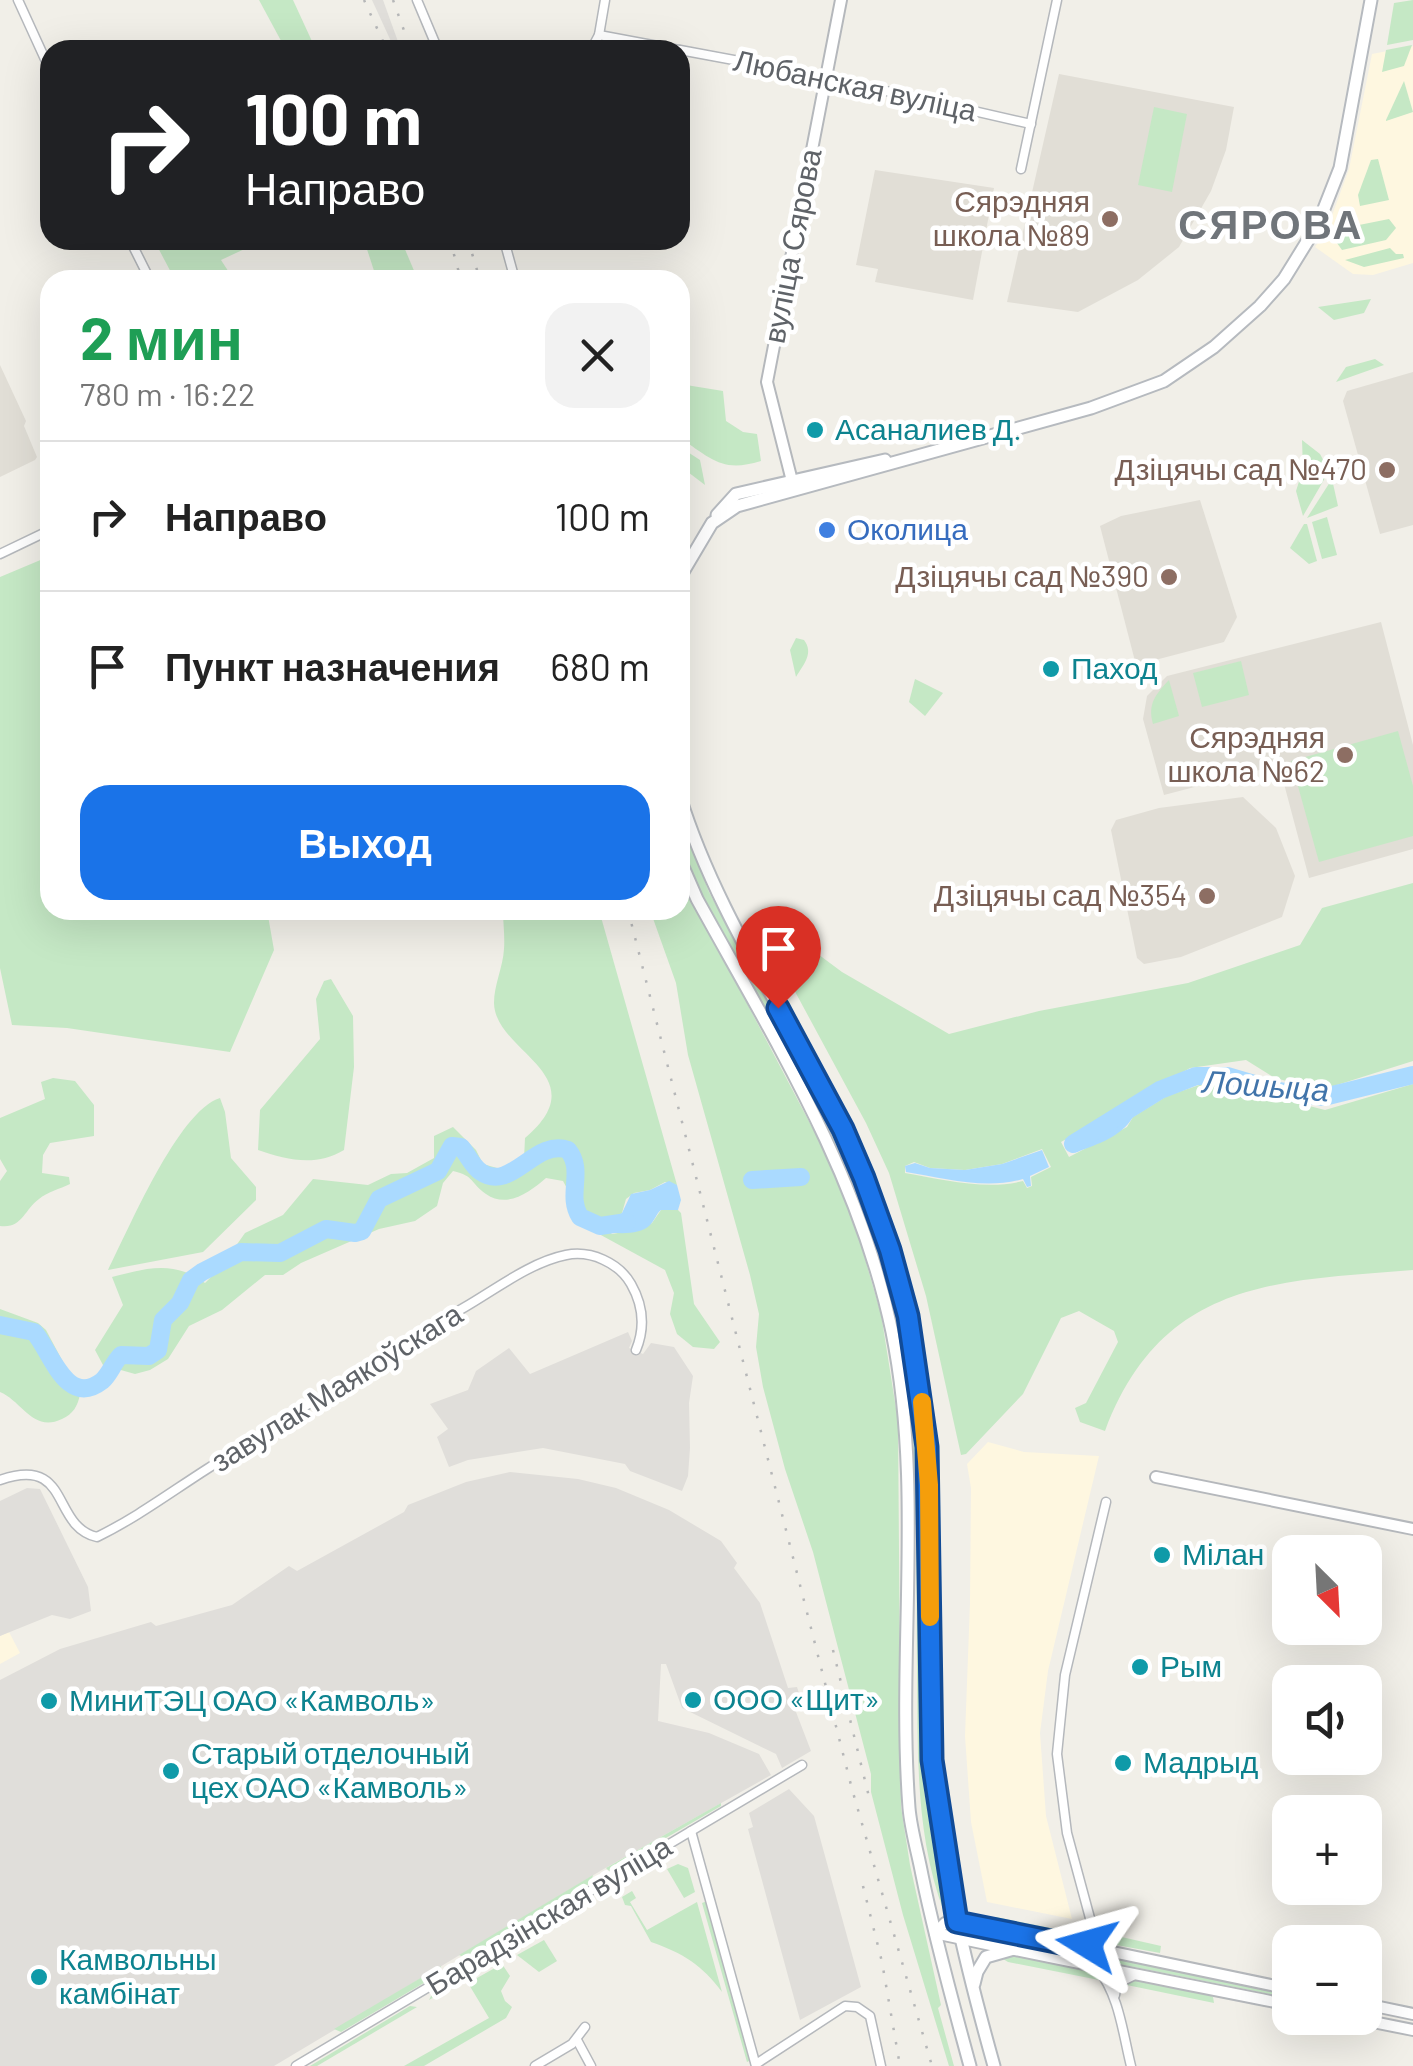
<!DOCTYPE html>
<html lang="ru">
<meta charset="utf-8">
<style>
:root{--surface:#fff;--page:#f2f2f2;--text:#222;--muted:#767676;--line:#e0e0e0;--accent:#1a73e8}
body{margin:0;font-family:Barlow,sans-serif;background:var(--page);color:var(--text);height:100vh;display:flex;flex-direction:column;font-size:38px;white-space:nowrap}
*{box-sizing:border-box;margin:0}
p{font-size:32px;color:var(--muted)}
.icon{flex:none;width:55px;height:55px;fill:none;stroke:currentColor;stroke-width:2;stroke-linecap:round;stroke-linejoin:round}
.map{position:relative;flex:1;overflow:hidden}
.side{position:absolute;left:40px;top:270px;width:650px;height:650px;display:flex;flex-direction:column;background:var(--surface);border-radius:30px;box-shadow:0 10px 40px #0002}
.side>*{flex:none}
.guide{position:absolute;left:40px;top:40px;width:650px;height:210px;border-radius:30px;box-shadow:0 10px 40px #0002;background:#202124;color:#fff;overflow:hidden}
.needle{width:65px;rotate:156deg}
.buttons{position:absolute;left:1272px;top:1535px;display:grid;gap:20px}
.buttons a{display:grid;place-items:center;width:110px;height:110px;border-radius:20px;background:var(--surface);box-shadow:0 10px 40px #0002;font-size:50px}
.pin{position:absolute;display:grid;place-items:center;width:85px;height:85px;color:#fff;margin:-102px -42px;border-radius:50% 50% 50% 0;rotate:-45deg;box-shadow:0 0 10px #0007}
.pin .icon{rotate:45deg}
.me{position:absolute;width:110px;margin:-55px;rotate:278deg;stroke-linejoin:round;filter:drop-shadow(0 0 8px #0008)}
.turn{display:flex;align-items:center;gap:35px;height:210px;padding:0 40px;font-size:45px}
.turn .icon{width:130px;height:130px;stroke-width:2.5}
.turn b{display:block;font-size:70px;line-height:85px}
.round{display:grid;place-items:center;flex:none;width:105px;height:105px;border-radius:30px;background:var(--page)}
.headline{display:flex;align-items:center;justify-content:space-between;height:170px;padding:0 40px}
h1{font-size:60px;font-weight:700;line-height:75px;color:#1e9e55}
.primary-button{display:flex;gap:20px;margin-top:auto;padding:20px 40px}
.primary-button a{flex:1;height:115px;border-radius:30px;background:var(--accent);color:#fff;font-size:40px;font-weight:700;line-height:115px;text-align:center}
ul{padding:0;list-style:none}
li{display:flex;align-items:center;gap:30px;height:150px;padding:0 40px;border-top:2px solid var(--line)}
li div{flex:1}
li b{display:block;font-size:38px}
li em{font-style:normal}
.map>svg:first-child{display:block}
</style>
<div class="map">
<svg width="1413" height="2066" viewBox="0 0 1413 2066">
<rect width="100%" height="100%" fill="#f1efe8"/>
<g fill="#fef7e0">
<polygon points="1413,46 1413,263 1373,275 1353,274 1315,247 1327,229 1349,169 1372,54"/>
<polygon points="988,1442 1024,1452 1099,1456 1048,1671 1040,1733 1046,1816 1072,1919 987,1902 971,1822 965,1736 970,1603 971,1488 967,1464"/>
<polygon points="9,1632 20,1653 0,1664 0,1636"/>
</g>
<g fill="#e0deda">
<polygon points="372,0 383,0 401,50 395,50"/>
<polygon points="628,1332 632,1341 629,1348 643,1354 651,1343 674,1347 693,1376 689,1403 690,1448 688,1476 682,1491 630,1471 625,1464 543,1448 468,1460 449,1467 437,1437 448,1429 430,1404 468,1390 476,1371 509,1348 530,1374"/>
<polygon points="510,1472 578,1479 616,1488 669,1510 721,1541 737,1563 734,1568 760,1603 788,1688 797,1687 801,1699 796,1712 811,1751 782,1768 776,1754 682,1708 666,1664 661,1664 658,1721 709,1733 759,1754 771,1775 602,1870 274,2066 0,2066 0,1680 60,1649 151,1622 156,1626 232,1605 289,1566 297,1571 404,1512 408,1505 466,1482"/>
<polygon points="27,1488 40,1489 88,1587 91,1611 70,1619 52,1615 0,1636 0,1501"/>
<polygon points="789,1789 814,1816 861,1987 800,2020 748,1829 753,1827 749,1813"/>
</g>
<g fill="#e1ded6">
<polygon points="1059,74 1234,107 1226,150 1211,191 1179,247 1138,280 1078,312 1007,302"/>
<polygon points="875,170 994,188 973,300 875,282 878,269 856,265"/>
<polygon points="0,365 26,421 24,426 37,457 35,460 0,477"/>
<polygon points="1413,372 1413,525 1380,534 1343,401 1347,391"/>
<polygon points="1200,500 1237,617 1224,642 1136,665 1100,526 1121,516"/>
<polygon points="1381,622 1413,745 1413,849 1309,878 1279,765 1164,795 1143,719 1147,696 1167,676"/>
<polygon points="1243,797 1276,828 1295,876 1282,917 1181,957 1144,964 1137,958 1111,830 1116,820 1159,808"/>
</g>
<g fill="#c5e8c5" fill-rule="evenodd">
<polygon points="259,0 293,0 316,50 286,50"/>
<polygon points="1413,0 1413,40 1387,45 1394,3"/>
<polygon points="1412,45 1404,66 1382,72 1386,50"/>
<polygon points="1404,81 1413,112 1386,121 1386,120"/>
<polygon points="1154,107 1187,114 1172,192 1138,185"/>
<polygon points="1378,159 1389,200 1360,206 1358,195 1371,160"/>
<polygon points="1389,219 1396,228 1386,240 1342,250 1337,243 1344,228"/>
<polygon points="154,240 248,240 251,246 221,260 234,280 175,280"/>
<polygon points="364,240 401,240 418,280 377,280"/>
<polygon points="1390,248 1396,254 1403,254 1404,258 1364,267 1345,260"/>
<polygon points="1371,299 1364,313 1334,320 1318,307"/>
<polygon points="1375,359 1384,365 1336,382 1346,367"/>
<path d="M680 384 723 391 726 421 743 432 757 434 761 461C722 473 712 459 680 438Z"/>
<polygon points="1302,440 1320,454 1329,471 1303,516 1296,491 1303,469"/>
<polygon points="680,447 700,460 705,485 680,466"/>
<polygon points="1332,479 1338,506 1307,518"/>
<polygon points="1327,517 1337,555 1322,559 1312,522"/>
<polygon points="1304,524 1307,524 1317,561 1309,564 1290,548"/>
<polygon points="50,556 50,910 267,910 274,950 230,1052 67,1028 12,1025 0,968 0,577"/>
<path d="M796 638 804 640C814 653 804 664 796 677L790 650Z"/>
<polygon points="1241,661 1249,695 1202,707 1193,673"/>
<polygon points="915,679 943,693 925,716 909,702"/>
<path d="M1169 680 1179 716 1153 724C1147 704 1156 694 1169 680Z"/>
<polygon points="1398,731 1413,786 1413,836 1319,862 1291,761"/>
<path d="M680 817 709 892 846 1148 884 1248 898 1300 914 1388 921 1471 924 1790 944 1912C915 1834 918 1754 917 1672 916 1541 920 1407 885 1279 867 1213 841 1151 809 1090 785 1045 760 1001 736 956 713 913 680 867 680 817Z"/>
<polygon points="680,876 833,1167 861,1245 881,1314 898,1421 901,1807 910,1865 941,2005 938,2008 954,2066 949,2066 903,1915 871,1792 871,1774 813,1552 785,1469 763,1387 756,1347 759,1314 750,1275 688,1055 676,983 650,910 680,910"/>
<path d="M1413 883V1061L1321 1090 1275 1078 1246 1060 1190 1068 1061 1142 1069 1157 1127 1127 1133 1117 1167 1096 1211 1081 1325 1110 1413 1084V1270C1276 1281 1162 1280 1105 1431L1080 1422 1075 1408 1086 1403 1118 1342 1114 1331 1079 1311 1061 1318 1023 1394 966 1454 961 1455 926 1296 889 1173 866 1123 758 923 788 938 795 937 842 972 949 1034 1039 1011 1188 983 1300 945 1322 908ZM1042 1149 1051 1167 1031 1177 1032 1186 1027 1188 1023 1181C986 1191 941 1179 905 1173V1166L914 1162 930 1168 965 1170 1002 1164Z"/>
<path d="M503 910H599L677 1185 665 1182 650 1190 634 1193 626 1199 622 1213 606 1229 612 1234 642 1229 652 1223 661 1210H678L681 1213 694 1304 720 1342 714 1349 693 1347 677 1334 670 1314 674 1293 665 1270 599 1234 581 1214 563 1181 546 1178C530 1192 507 1209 486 1194 470 1183 475 1176 453 1171L443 1183 437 1206 415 1221 379 1229 301 1263 283 1275H265L222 1310 189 1326 168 1359 150 1370 135 1374 103 1365 95 1350 123 1305 112 1277C147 1268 174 1260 205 1283L221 1267 245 1233 283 1215 313 1179 368 1185 391 1174 407 1173 434 1158V1136L453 1127 476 1150 483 1164 511 1172 524 1159 525 1138C599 1075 495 1053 494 1003 494 985 503 967 504 949 505 936 503 923 503 910Z"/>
<path d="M331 979 353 1016 354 1067 344 1150C316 1167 287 1160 258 1150L260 1110 320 1039 316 999 324 981Z"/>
<path d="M53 1078 75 1081 94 1105V1136L50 1143 43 1155 42 1173 69 1177 70 1184C60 1189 47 1192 39 1199 24 1210 22 1229 0 1226V1181L7 1171 0 1159V1118L45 1099 41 1082Z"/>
<path d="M220 1098 225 1112 231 1158 256 1187V1200L203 1252 108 1270C129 1229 178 1111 220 1098Z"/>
<path d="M0 1309 38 1323 46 1330 80 1394C78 1406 73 1414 62 1419 33 1433 22 1401 0 1392Z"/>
<polygon points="721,1803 721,1806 609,1871 606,1868"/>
<polygon points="678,1864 688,1868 695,1892 684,1898 667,1869"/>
<polygon points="593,1875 591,1883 466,1958 459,1955"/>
<path d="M632 1891 636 1898 630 1902 647 1930 697 1902 722 1992C702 1965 683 1953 651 1942L631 1906 625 1905 622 1897Z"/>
<polygon points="707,1901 751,2060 747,2062 702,1903"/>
<polygon points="996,1917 1085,1935 1079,1940 992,1923 991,1919"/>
<polygon points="540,1930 546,1931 429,2000 432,1994"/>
<polygon points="990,1931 1290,1992 1290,1998 989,1938"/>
<polygon points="1104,1933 1161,1946 1160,1953 1111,1944"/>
<polygon points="544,1940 557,1961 539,1972 517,1955"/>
<polygon points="1010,1954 1095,1971 1104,1981 1008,1962 1000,1957"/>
<polygon points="502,1964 510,1976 501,1991 505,2001 512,2007 506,2018 424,2066 404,2066 489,2018 468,1983"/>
<polygon points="441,1966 439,1974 341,2032 334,2029"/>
<polygon points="1131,1979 1207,1994 1213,1997 1214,2003 1122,1984"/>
<polygon points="410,2006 417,2007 317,2066 310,2066"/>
</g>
<g fill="#aadaff">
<path d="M1123 1104 1133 1117C1121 1137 1098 1144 1077 1152L1069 1136Z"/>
<path d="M1042 1150 1049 1167 1030 1176 1031 1186 1027 1187 1023 1179C985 1190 943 1178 906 1172L905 1166 915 1163 930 1168 965 1170 1002 1164Z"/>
<path d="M669 1181 677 1185 681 1200 678 1210H661C656 1214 655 1220 650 1225 642 1234 617 1235 607 1231L611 1219 622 1213 631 1194 650 1190Z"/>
</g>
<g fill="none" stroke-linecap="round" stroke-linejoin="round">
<g stroke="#aadaff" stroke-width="18">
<polyline points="1073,1144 1160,1090 1196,1076 1227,1076 1278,1091 1324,1097 1413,1075"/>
<polyline points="752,1180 801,1177"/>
<path d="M0 1325 34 1332C50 1349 66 1409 102 1381 110 1374 113 1363 121 1355L149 1356 158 1350 163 1320 180 1303 191 1280 202 1272 241 1252 280 1253 326 1229 355 1233 362 1231 379 1199 438 1171 452 1146 461 1147C468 1155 472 1166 481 1172 511 1193 535 1138 568 1150 585 1171 566 1195 580 1217L600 1226 627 1222"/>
</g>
<g stroke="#b5b8bc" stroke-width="11">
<g id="minor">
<polyline points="18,0 50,70"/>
<polyline points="417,0 438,50"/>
<polyline points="599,35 679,50"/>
<polyline points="470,50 557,50"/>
<polyline points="591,50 599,35 605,0"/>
<polyline points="680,50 825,77 1031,124"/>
<polyline points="1021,169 1057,0"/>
<polyline points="130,240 150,280"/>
<polyline points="504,240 515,280"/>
<polyline points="0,554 50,530"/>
<path d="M0 1480C72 1455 50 1526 97 1537 136 1518 171 1492 207 1469 293 1415 377 1358 465 1307 496 1289 531 1262 566 1255 591 1250 619 1263 631 1284 643 1305 645 1328 636 1350"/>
<polyline points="691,1831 756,2066"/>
<polyline points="1104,1950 1094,1933 1067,1833 1057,1754 1065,1675 1106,1502"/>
<path d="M1097 1968C1119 1994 1123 2034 1131 2066"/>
<polyline points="1115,1995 1117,1984 1133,1976"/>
<polyline points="577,2040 591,2066"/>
<polyline points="756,2064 845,2006 857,2007 870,2016 881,2066"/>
<polyline points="296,2066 802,1765"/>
<polyline points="535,2066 572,2044 585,2027"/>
</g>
</g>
<g stroke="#b5b8bc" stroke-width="14">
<g id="tertiary">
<polyline points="793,485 767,382 841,0"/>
<polyline points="1156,1477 1413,1529"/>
<polyline points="935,1933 945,1923 988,1926 1290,1989"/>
<path d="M935 1933C1053 1959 1171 1981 1290 2005"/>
<polyline points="1365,2004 1413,2014"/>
<polyline points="1353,2018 1413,2030"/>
</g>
</g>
<g stroke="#b6babf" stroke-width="15">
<g id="secondary">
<polyline points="717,515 736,494 885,460"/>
<polyline points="680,577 712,523 737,506 1091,408 1164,381 1214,347 1260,306 1284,279 1318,224 1340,168 1371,0"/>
<path d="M680 797C717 916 790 1018 843 1130 871 1189 894 1252 907 1316 919 1370 927 1426 929 1481 933 1574 925 1669 933 1762 941 1865 966 1966 994 2066"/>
<path d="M680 860 697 899C774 1039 859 1174 892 1332 924 1489 897 1650 909 1808 911 1831 918 1853 922 1875 935 1939 953 2003 970 2066"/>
<polyline points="974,1984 977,1972 986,1957 1014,1949"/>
</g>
</g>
<use href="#minor" stroke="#fff" stroke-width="8"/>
<use href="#tertiary" stroke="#fff" stroke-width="10"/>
<use href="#secondary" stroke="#fff" stroke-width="11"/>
<g stroke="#b6b7b8" stroke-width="2.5" stroke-dasharray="2.5 12" stroke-linecap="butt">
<polyline points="364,0 387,50"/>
<polyline points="393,0 411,50"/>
<polyline points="450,240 461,280"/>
<polyline points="468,240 480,280"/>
<polyline points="628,910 852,1789 932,2066"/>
<polyline points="833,1650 870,1801"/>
<polyline points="863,1886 882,1962 900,2066"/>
</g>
</g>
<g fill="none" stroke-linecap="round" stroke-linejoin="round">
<g stroke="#114b97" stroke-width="25">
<polyline id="route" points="778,1008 843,1129 864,1178 890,1250 908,1316 927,1447 932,1760 957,1922 1076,1946 1087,1944"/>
</g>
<use href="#route" stroke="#1a73e8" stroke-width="18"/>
<polyline stroke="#f59e0b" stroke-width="18" points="922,1402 929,1485 930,1617"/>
</g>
<g fill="#8d6e63" stroke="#fff" stroke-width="4">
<circle cx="1110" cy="219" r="10"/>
<circle cx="1387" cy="470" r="10"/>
<circle cx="1169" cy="577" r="10"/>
<circle cx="1345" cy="755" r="10"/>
<circle cx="1207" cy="896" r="10"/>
</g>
<g fill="#0f9aa8" stroke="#fff" stroke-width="4">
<circle cx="815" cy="430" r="10"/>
<circle cx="1051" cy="669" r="10"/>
<circle cx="1162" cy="1555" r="10"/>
<circle cx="1140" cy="1667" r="10"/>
<circle cx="693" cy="1700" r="10"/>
<circle cx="49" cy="1701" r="10"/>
<circle cx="1123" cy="1763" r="10"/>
<circle cx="171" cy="1771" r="10"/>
<circle cx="39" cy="1977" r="10"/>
</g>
<circle fill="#3f7fe0" stroke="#fff" stroke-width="4" cx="827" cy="530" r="10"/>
<g text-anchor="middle" stroke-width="9" stroke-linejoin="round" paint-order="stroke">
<g font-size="30" fill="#5f6368" stroke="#fff">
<text transform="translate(855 86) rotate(12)" y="10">Любанская вуліца</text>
<text transform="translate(793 246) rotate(-79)" y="10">вуліца Сярова</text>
<text transform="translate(337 1388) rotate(-32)" y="10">завулак Маякоўскага</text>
<text transform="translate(549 1916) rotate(-31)" y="10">Барадзінская вуліца</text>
</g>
<g font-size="30" fill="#785e54" stroke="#fff" text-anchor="end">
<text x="1090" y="212">Сярэдняя<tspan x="1090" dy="34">школа №89</tspan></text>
<text x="1367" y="480">Дзіцячы сад №470</text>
<text x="1149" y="587">Дзіцячы сад №390</text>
<text x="1325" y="748">Сярэдняя<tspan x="1325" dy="34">школа №62</tspan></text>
<text x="1187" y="906">Дзіцячы сад №354</text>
</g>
<g font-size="30" fill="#0d838f" stroke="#fff" text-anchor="start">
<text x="835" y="440">Асаналиев Д.</text>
<text x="1071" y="679">Паход</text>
<text x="1182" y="1565">Мілан</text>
<text x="1160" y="1677">Рым</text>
<text x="713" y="1710">ООО «Щит»</text>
<text x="69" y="1711">МиниТЭЦ ОАО «Камволь»</text>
<text x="191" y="1764">Старый отделочный<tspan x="191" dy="34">цех ОАО «Камволь»</tspan></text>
<text x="1143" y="1773">Мадрыд</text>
<text x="59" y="1970">Камвольны<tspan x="59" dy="34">камбінат</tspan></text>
</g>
<g font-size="30" fill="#366cbe" stroke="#fff" text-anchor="start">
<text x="847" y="540">Околица</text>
</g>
<g font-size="32" font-style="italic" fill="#4174aa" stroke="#fff">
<text transform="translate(1266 1086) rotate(4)" y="11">Лошыца</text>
</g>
<g font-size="40" font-weight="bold" letter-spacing="2.5" fill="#70757a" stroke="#fff">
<text x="1271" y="239">СЯРОВА</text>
</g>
</g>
</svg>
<div class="buttons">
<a><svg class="needle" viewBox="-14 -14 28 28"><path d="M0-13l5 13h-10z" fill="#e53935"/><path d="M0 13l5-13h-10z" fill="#767676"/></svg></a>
<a><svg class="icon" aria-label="sound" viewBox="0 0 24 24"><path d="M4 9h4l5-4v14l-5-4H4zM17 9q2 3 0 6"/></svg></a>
<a>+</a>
<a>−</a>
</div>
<div class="pin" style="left:778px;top:1008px;background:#d93025"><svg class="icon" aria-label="arrive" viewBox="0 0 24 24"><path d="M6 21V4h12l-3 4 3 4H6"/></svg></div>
<svg class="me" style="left:1087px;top:1944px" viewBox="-20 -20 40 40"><path d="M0-17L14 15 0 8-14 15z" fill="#1a73e8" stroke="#fff" stroke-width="4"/></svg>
<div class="guide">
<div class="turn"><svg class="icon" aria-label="right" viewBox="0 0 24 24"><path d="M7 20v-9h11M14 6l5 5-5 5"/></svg><div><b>100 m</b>Направо</div></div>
</div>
<section class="side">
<div class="headline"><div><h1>2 мин</h1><p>780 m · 16:22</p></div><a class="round"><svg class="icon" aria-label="close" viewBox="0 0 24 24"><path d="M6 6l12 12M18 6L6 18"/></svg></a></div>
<ul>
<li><svg class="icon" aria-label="right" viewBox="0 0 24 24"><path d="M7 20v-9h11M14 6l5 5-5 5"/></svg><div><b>Направо</b></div><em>100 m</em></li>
<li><svg class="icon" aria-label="arrive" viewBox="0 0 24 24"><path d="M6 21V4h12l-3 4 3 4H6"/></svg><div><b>Пункт назначения</b></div><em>680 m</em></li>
</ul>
<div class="primary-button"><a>Выход</a></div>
</section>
</div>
